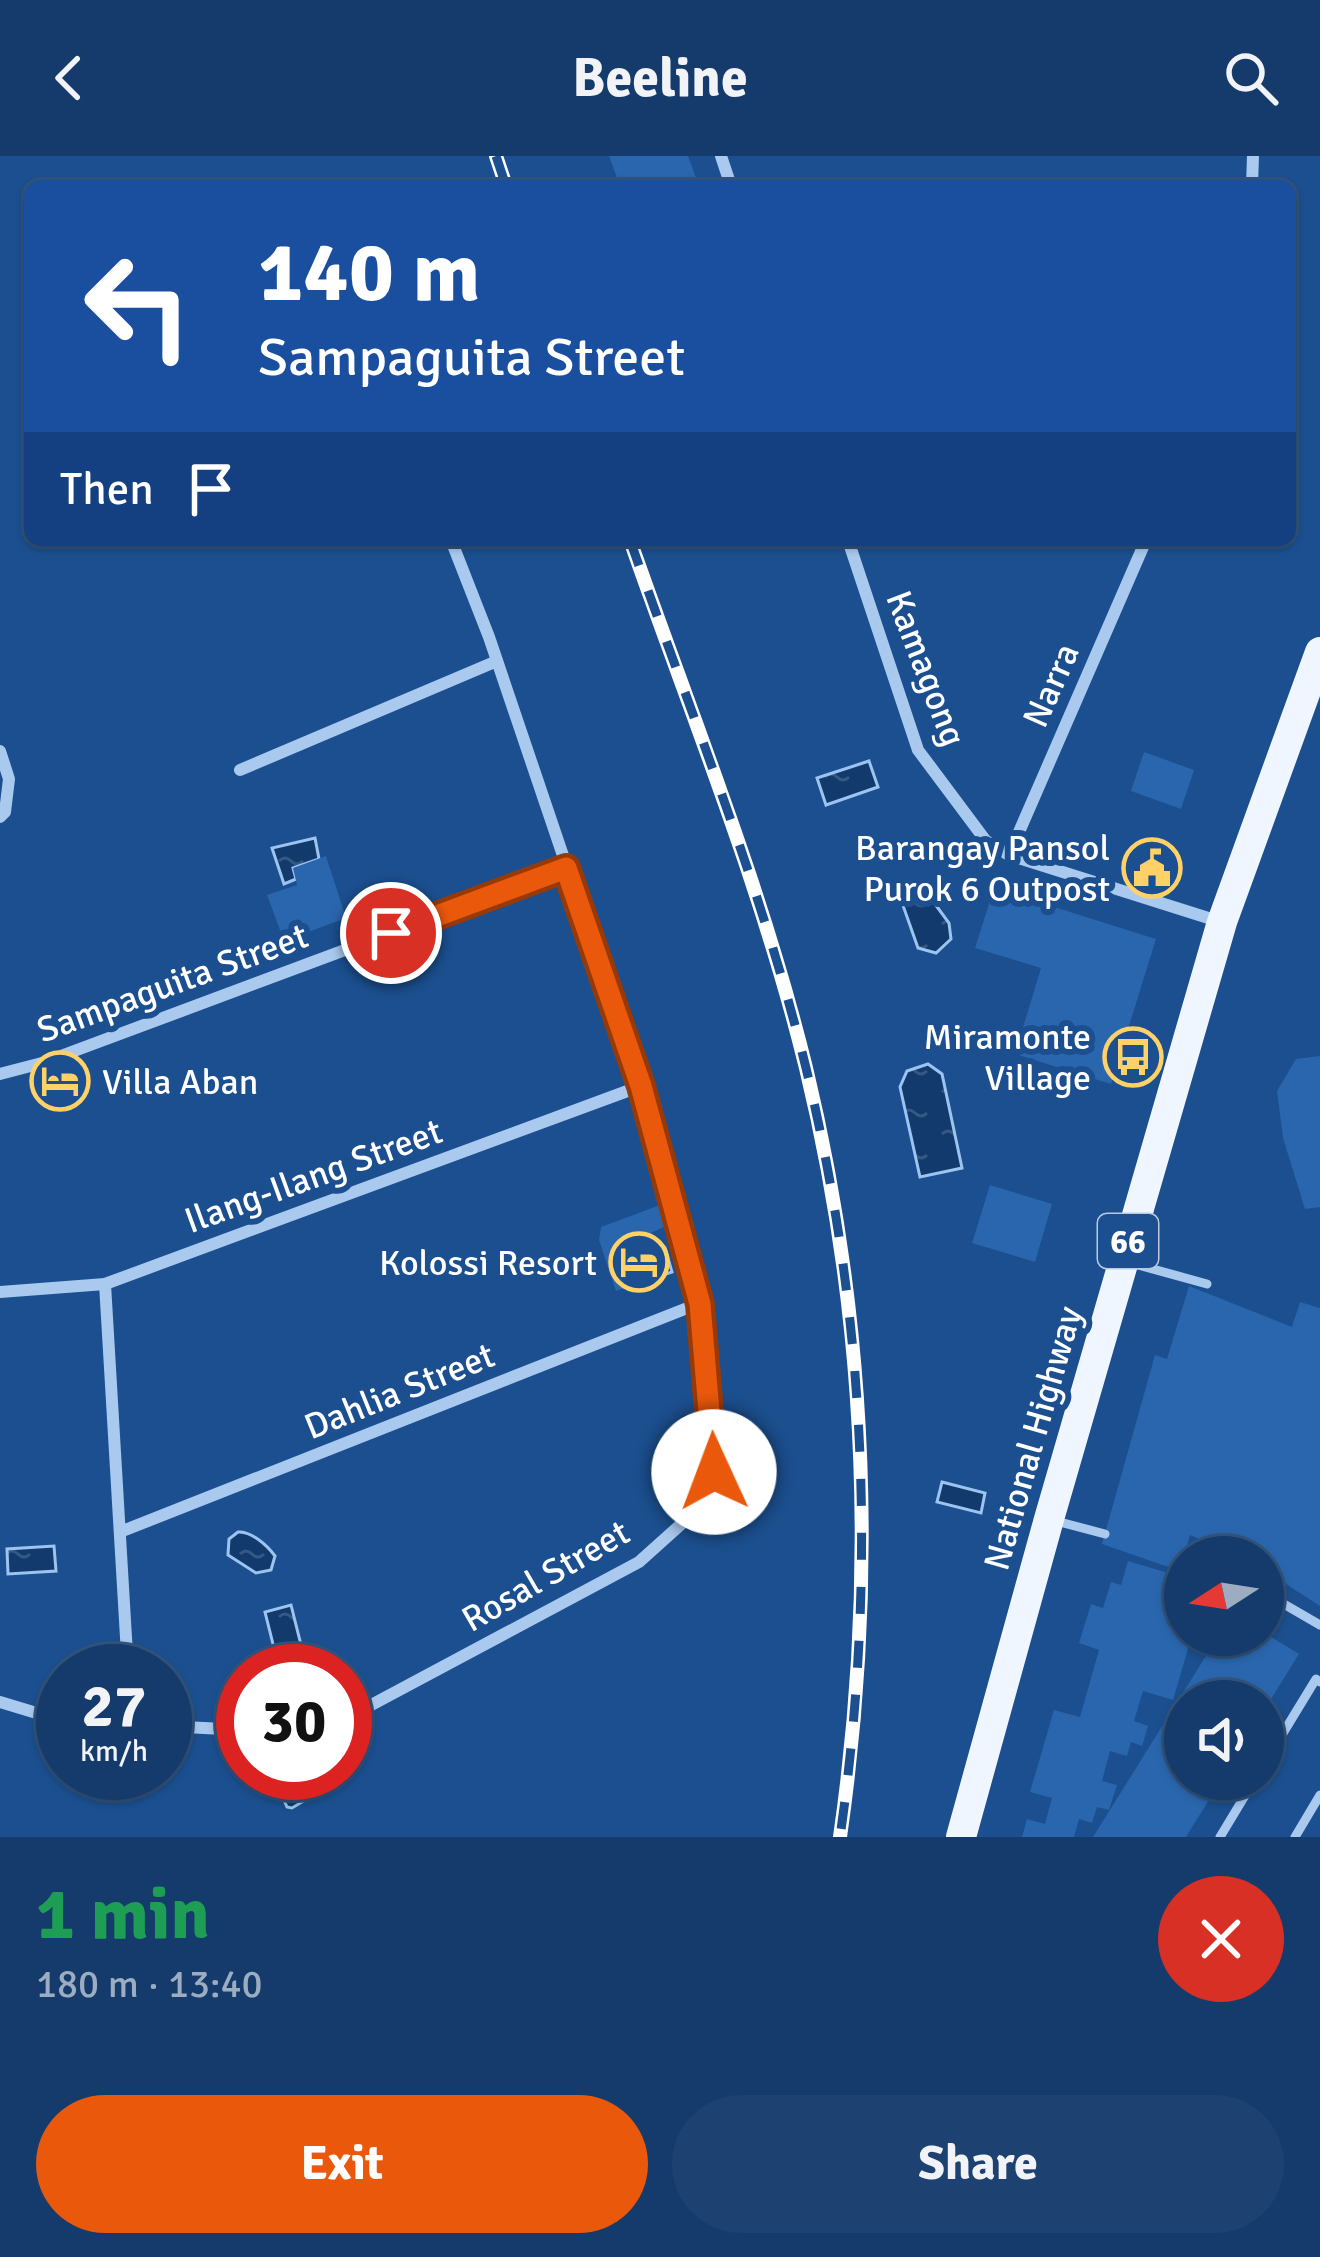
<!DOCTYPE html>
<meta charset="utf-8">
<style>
:root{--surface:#143b6b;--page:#1d4271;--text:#f1f3f6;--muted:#9dadc1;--line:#33557e;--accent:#ea580c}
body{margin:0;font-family:Signika,sans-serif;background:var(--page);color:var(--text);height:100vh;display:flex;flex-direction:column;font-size:45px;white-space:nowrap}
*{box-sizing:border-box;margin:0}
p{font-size:39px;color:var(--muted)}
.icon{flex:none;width:66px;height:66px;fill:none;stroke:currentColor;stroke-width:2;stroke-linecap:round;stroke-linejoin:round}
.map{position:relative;height:1681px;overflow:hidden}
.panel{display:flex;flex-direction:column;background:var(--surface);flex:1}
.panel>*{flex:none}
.guide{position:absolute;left:24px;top:24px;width:1272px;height:366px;border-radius:18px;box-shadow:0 3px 9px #0004,0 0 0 3px var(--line);background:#1a4fa0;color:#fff;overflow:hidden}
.needle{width:78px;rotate:258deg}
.buttons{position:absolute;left:1164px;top:1380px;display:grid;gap:24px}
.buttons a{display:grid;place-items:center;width:120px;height:120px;border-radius:50%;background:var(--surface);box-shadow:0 3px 9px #0004,0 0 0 3px var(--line);font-size:60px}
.speed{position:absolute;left:36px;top:1488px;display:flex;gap:24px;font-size:60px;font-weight:700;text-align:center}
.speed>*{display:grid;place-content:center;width:156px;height:156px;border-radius:50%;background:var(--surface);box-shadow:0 3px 9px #0004,0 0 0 3px var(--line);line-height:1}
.speed small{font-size:30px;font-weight:400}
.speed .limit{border:18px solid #d22;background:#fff;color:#111}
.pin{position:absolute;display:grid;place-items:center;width:102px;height:102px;color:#fff;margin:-51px;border:6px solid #fff;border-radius:50%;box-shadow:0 3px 12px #0007}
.me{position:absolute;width:132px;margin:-66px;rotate:358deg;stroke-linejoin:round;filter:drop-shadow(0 0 9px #0008)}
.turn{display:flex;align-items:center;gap:42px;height:252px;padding:0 36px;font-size:54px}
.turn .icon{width:156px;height:156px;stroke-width:2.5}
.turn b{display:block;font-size:84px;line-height:102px}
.then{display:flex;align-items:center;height:114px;padding:0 36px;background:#0003;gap:24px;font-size:45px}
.round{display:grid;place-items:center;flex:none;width:126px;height:126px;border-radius:63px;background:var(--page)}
.overview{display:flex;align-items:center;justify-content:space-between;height:204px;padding:0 36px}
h1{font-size:72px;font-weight:700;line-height:90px;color:#1e9e55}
.action{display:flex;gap:24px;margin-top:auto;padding:24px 36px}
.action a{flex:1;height:138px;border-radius:72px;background:var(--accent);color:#fff;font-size:48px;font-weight:700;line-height:138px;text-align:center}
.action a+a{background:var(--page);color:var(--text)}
header{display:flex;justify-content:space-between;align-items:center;height:156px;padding:0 36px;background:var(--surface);font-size:54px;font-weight:700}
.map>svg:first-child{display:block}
</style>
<header><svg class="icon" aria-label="back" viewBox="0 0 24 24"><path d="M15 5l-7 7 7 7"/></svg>Beeline<svg class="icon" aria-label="search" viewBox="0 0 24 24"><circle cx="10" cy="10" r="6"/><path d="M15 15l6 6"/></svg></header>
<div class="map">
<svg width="1320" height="1681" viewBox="0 0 1320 1681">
<defs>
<pattern id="water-ripples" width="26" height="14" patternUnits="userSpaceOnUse" patternTransform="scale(3)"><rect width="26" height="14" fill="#123a6d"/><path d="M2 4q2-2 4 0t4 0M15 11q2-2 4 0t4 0" fill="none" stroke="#365883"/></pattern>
</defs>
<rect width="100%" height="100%" fill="#1b4f8f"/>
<g fill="url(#water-ripples)" stroke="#9cc4f0" stroke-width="3">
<polygon points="869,605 878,631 826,649 817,622"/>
<polygon points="315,682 319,703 293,712 296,723 284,728 272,692"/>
<polygon points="908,727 921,729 949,767 951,783 936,797 918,792 900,741"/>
<polygon points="928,908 942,918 962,1012 920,1021 900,931 907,915"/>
<polygon points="647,1082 652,1096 665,1092 672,1116 641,1126 629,1088"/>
<polygon points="942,1326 985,1337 981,1357 937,1346"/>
<path d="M238 1376C251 1375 267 1389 275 1400L271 1414 256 1417 228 1399 229 1383Z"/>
<polygon points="54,1390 56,1415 8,1418 7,1393"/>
<polygon points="291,1449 302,1493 276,1500 265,1456"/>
<polygon points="290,1617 324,1617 327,1631 292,1652 287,1651 283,1642 293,1628"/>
</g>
<g fill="#2a66ad">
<polygon points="609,0 688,0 699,30 620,30"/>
<polygon points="1144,596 1194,614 1181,653 1131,635"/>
<polygon points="326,700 346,762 284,785 267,739 297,729 293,712"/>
<polygon points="994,732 1156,783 1111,928 1015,898 1041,812 975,792"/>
<polygon points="1320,900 1320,1051 1305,1053 1283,982 1277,935 1296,903"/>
<polygon points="990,1029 1052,1048 1035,1106 972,1087"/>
<polygon points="660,1049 667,1070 626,1087 639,1127 616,1135 599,1084 601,1071"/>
<polygon points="1189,1130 1292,1171 1300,1146 1320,1152 1320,1450 1263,1413 1263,1401 1241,1401 1190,1379 1180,1415 1102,1388 1155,1199 1167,1203"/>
<polygon points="1128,1405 1185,1422 1185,1479 1192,1479 1173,1544 1143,1535 1134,1565 1148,1570 1142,1590 1131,1586 1127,1600 1110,1595 1102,1625 1117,1629 1109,1654 1097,1651 1092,1667 1079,1663 1074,1681 1022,1681 1027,1663 1045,1668 1052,1642 1030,1636 1054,1554 1080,1561 1099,1494 1079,1487 1091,1448 1103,1452 1111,1426 1121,1429"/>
<polygon points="1263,1476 1299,1498 1263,1556 1263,1545 1185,1545 1185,1623 1222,1623 1186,1681 1093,1681 1219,1479"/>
</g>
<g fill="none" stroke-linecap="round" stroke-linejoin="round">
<g stroke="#a9c9ee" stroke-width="9">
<polyline points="1131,1107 1207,1128"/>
<polyline points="1052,1364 1105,1378"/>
<polyline points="1185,1400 1188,1401"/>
<polyline points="1263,1436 1320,1469"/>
<polyline points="1263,1610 1316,1523 1320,1526"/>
<polyline points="1220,1681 1255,1623"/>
<polyline points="1295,1681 1320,1639"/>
</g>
<g stroke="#a9c9ee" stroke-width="12">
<polyline points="721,0 731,30"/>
<polyline points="1252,30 1253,0"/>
<polyline points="848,384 918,594 986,685 1009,699 1221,766"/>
<polyline points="0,595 9,623 5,656 0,661"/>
<polyline points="240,614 497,505"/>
<polyline points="1009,699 1146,384"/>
<polyline points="0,918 42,907 565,712"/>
<polyline points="105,1128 128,1515"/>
<polyline points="0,1136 105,1128 641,930"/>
<polyline points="120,1376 700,1147"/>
<polyline points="0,1546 63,1565"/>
<polyline points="345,1563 639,1406 698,1353 714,1316 700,1147 641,930 489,481 451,384"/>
<polyline points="165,1570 243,1574"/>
</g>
<polyline stroke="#f0f6ff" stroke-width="30" points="961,1681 1049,1363 1222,766 1320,496"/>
<g stroke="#fff" stroke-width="14">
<g id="rail">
<polyline points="496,0 506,30"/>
<path d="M630 384C691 558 762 732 806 912 867 1165 877 1423 840 1681"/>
</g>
</g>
<use href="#rail" stroke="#1b4f8f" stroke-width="9" stroke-dasharray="27" stroke-linecap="butt"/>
</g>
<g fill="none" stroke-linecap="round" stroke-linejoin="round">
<g stroke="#983908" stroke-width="30">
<polyline id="route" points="391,777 566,712 641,930 700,1148 714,1316"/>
</g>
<use href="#route" stroke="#ea580c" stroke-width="21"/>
</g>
<defs>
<g id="civic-ring" transform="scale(3)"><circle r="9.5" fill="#1b4f8f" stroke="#ffd166" stroke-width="1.5"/><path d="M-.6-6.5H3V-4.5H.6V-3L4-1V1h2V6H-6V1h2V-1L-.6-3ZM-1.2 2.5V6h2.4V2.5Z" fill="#ffd166"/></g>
<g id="bus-ring" transform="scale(3)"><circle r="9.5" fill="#1b4f8f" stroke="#ffd166" stroke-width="1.5"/><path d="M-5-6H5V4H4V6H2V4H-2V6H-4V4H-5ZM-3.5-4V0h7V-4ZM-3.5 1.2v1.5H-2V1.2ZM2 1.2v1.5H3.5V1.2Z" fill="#ffd166"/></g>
<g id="hotel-ring" transform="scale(3)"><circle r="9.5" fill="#1b4f8f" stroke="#ffd166" stroke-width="1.5"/><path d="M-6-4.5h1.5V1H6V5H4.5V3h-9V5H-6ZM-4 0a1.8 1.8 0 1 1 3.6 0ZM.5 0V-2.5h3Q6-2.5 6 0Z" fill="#ffd166"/></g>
</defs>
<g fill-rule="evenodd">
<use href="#civic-ring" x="1152" y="712"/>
<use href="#bus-ring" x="1133" y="901"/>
<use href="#hotel-ring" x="60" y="925"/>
<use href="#hotel-ring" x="639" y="1106"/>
</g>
<g text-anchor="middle" stroke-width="12" stroke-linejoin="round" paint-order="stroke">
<rect fill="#1b4f8f" stroke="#bbcadd" stroke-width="3" x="1098" y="1058" width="60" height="54" rx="9"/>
<g font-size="33" font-weight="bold" fill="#fff">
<text x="1128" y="1097">66</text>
</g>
<g font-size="36" fill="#fff" stroke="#1b4f8f">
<text transform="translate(927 512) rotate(69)" y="13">Kamagong</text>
<text transform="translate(1050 529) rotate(-66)" y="13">Narra</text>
<text transform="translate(172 826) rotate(-20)" y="13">Sampaguita Street</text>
<text transform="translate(313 1019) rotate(-20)" y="13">Ilang-Ilang Street</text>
<text transform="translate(399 1234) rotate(-22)" y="13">Dahlia Street</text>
<text transform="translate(1032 1282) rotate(-74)" y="13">National Highway</text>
<text transform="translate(545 1419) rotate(-30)" y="13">Rosal Street</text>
</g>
<g font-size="36" fill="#fff" stroke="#1b4f8f" text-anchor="end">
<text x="1110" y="704">Barangay Pansol<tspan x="1110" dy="41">Purok 6 Outpost</tspan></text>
<text x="1091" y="893">Miramonte<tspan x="1091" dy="41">Village</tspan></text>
<text x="102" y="938" text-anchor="start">Villa Aban</text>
<text x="597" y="1119">Kolossi Resort</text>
</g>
</g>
</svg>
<div class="buttons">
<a><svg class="needle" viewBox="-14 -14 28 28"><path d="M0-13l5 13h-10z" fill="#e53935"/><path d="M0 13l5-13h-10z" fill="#9dadc1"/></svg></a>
<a><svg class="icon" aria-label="sound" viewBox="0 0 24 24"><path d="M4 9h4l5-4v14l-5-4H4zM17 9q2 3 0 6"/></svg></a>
</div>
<div class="speed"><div>27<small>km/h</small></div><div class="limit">30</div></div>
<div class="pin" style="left:391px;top:777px;background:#d93025"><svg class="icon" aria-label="arrive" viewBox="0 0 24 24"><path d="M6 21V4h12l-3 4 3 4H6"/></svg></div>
<svg class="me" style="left:714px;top:1316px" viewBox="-20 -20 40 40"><circle r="19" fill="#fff"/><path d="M0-13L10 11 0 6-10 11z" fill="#ea580c"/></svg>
<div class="guide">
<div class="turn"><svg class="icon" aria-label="left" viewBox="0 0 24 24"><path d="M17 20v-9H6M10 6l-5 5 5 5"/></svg><div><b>140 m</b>Sampaguita Street</div></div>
<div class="then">Then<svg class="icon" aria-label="arrive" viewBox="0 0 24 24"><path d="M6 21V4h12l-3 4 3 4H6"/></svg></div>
</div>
</div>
<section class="panel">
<div class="overview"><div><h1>1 min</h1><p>180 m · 13:40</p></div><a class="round" style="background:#d93025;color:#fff"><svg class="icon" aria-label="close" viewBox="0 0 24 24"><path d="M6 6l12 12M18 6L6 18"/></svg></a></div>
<div class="action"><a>Exit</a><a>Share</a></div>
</section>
